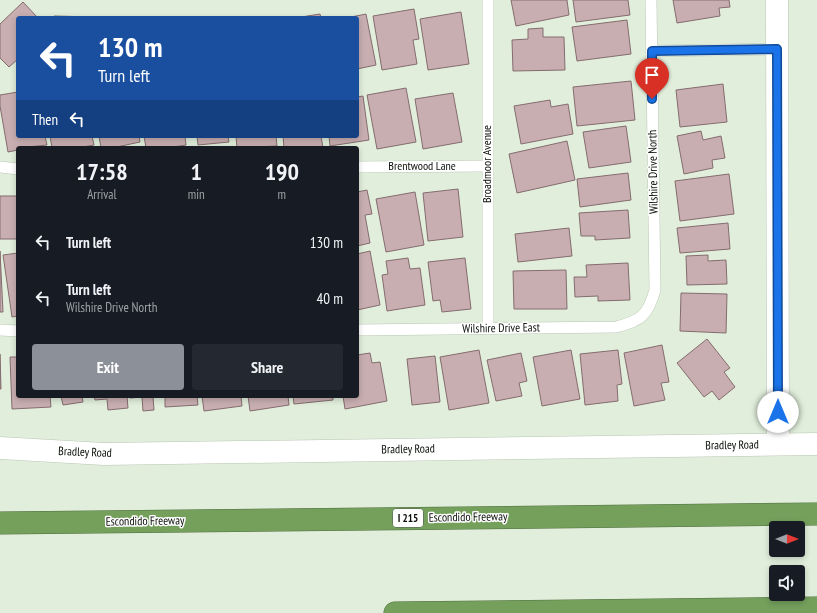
<!DOCTYPE html>
<style>
:root{--surface:#171b24;--page:#242831;--text:#f1f3f6;--muted:#9ea1a6;--accent:#8c9099}
body{margin:0;font-family:"PT Sans Narrow",sans-serif;background:var(--page);color:var(--text);height:100vh;display:flex;flex-direction:column;font-size:15px;white-space:nowrap}
*{box-sizing:border-box;margin:0}
p{font-size:13px;color:var(--muted)}
.icon{flex:none;width:22px;height:22px;fill:none;stroke:currentColor;stroke-width:2;stroke-linecap:round;stroke-linejoin:round}
.map{position:relative;flex:1;overflow:hidden}
.drawer{position:absolute;left:16px;top:146px;width:343px;height:252px;display:flex;flex-direction:column;background:var(--surface);border-radius:4px;box-shadow:0 2px 6px #0003}
.drawer>*{flex:none}
.hud{position:absolute;left:16px;top:16px;width:343px;height:122px;border-radius:4px;box-shadow:0 2px 6px #0003;background:#1a4fa0;color:#fff;overflow:hidden}
.needle{width:26px;rotate:90deg}
.controls{position:absolute;left:769px;top:521px;display:grid;gap:8px}
.controls a{display:grid;place-items:center;width:36px;height:36px;border-radius:4px;background:var(--surface);box-shadow:0 2px 6px #0003;font-size:20px}
.pin{position:absolute;display:grid;place-items:center;width:34px;height:34px;color:#fff;margin:-41px -17px;border-radius:50% 50% 50% 0;rotate:-45deg;box-shadow:0 0 4px #0007}
.pin .icon{rotate:45deg}
.me{position:absolute;width:44px;margin:-22px;rotate:0deg;stroke-linejoin:round;filter:drop-shadow(0 0 3px #0008)}
.turn{display:flex;align-items:center;gap:14px;height:84px;padding:0 16px;font-size:18px}
.turn .icon{width:52px;height:52px;stroke-width:2.5}
.turn b{display:block;font-size:28px;line-height:34px}
.then{display:flex;align-items:center;height:38px;padding:0 16px;background:#0003;gap:8px;font-size:15px}
.eta{display:flex;justify-content:space-evenly;align-items:center;height:68px;text-align:center}
.eta b{font-size:24px;font-weight:600;line-height:28px}
.cta{display:flex;gap:8px;margin-top:auto;padding:8px 16px}
.cta a{flex:1;height:46px;border-radius:4px;background:var(--accent);color:#fff;font-size:16px;font-weight:600;line-height:46px;text-align:center}
.cta a+a{background:var(--page);color:var(--text)}
ul{padding:0;list-style:none}
li{display:flex;align-items:center;gap:12px;height:56px;padding:0 16px}
li div{flex:1}
li b{display:block;font-size:15px}
li em{font-style:normal}
.map>svg:first-child{display:block}
</style>
<div class="map">
<svg width="817" height="613" viewBox="0 0 817 613">
<rect width="100%" height="100%" fill="#e1eedb"/>
<g fill="#c8aeb0" stroke="#846c6e">
<polygon points="511,0 567,0 569,15 516,26"/>
<polygon points="573,0 628,0 630,15 576,22"/>
<polygon points="673,0 729,0 730,7 719,8 720,16 677,23"/>
<polygon points="23,2 38,18 18,18 18,59 9,67 0,58 0,24"/>
<polygon points="414,9 419,39 413,40 417,64 382,70 373,16"/>
<polygon points="461,12 469,64 428,70 420,19"/>
<polygon points="320,14 321,18 295,18"/>
<polygon points="366,14 376,65 357,69 357,18 346,18"/>
<polygon points="54,16 94,17 94,18 54,18"/>
<polygon points="627,20 631,54 577,61 572,27"/>
<polygon points="543,28 543,37 564,37 565,70 513,71 512,40 528,39 528,29"/>
<polygon points="631,81 635,120 577,126 573,87"/>
<polygon points="723,84 727,122 680,127 676,90"/>
<polygon points="406,88 416,142 377,149 367,95"/>
<polygon points="18,92 18,136 45,136 47,145 18,148 18,150 8,152 0,106 0,95"/>
<polygon points="453,93 462,142 423,149 415,99"/>
<polygon points="363,96 369,140 330,146 329,136 357,136 357,97"/>
<polygon points="550,100 551,107 568,104 573,134 521,144 514,106"/>
<polygon points="626,126 631,162 589,168 583,132"/>
<polygon points="701,131 703,140 721,136 725,158 712,160 713,168 684,174 677,136"/>
<polygon points="50,136 92,136 94,145 77,148 52,148"/>
<polygon points="99,136 139,136 140,142 112,148 101,148"/>
<polygon points="144,136 185,136 186,145 167,148 146,148"/>
<polygon points="197,136 228,136 229,142 198,145"/>
<polygon points="236,136 276,136 277,146 237,148"/>
<polygon points="283,136 321,136 323,148 284,148"/>
<polygon points="567,141 575,180 517,193 509,154"/>
<polygon points="628,173 631,200 580,207 577,179"/>
<polygon points="729,174 734,214 680,221 675,181"/>
<polygon points="458,189 463,237 428,241 423,193"/>
<polygon points="367,190 372,214 365,215 370,243 357,246 357,192"/>
<polygon points="415,192 424,245 386,252 376,199"/>
<rect x="0" y="196" width="18" height="43"/>
<polygon points="628,210 630,238 595,240 595,236 581,236 579,213"/>
<polygon points="728,223 730,249 680,253 677,228"/>
<polygon points="569,228 572,256 518,262 515,234"/>
<polygon points="0,251 3,312 0,312"/>
<polygon points="370,251 380,305 357,310 357,254"/>
<polygon points="18,253 18,316 12,317 3,255"/>
<polygon points="708,255 708,261 726,260 727,284 687,285 686,256"/>
<polygon points="408,258 410,269 420,268 425,305 387,311 382,275 388,274 386,261"/>
<polygon points="465,258 471,309 442,312 440,300 433,301 428,262"/>
<polygon points="628,263 630,300 598,301 598,296 575,297 574,277 587,277 586,265"/>
<polygon points="566,270 567,309 514,309 513,271"/>
<polygon points="681,293 727,294 726,333 680,331"/>
<polygon points="707,339 730,368 724,372 735,387 719,400 712,391 704,397 677,363"/>
<polygon points="662,345 669,382 661,383 665,400 634,406 624,353"/>
<polygon points="479,350 489,403 449,410 440,357"/>
<polygon points="571,350 580,399 542,406 533,357"/>
<polygon points="618,350 622,384 617,385 618,401 585,405 580,354"/>
<polygon points="370,353 372,363 380,362 387,401 345,409 343,396 357,396 357,355"/>
<polygon points="521,353 527,381 519,383 522,396 496,401 487,360"/>
<polygon points="0,354 1,389 0,389"/>
<polygon points="435,356 440,402 412,405 407,359"/>
<polygon points="10,357 18,357 18,396 50,396 51,407 12,409"/>
<polygon points="61,396 82,396 83,402 63,405"/>
<polygon points="94,396 127,396 128,408 108,410 107,399 95,400"/>
<polygon points="130,396 158,396 153,397 154,410 143,411 142,397 130,398"/>
<polygon points="165,396 197,396 198,405 165,407"/>
<polygon points="202,396 241,396 242,406 204,411"/>
<polygon points="248,396 288,396 289,405 250,411"/>
<polygon points="293,396 333,396 333,400 294,404"/>
</g>
<g fill="none" stroke-linecap="round" stroke-linejoin="round">
<g stroke="#b9c6b3" stroke-width="12">
<g id="lane">
<polyline points="488,0 488,329"/>
<polyline points="652,51 777,49"/>
<polyline points="0,167 18,169"/>
<polyline points="357,167 487,166"/>
<polyline points="0,330 18,331"/>
<path d="M357 330 616 327C641 321 648 315 655 290L651 0"/>
</g>
</g>
<g stroke="#b9c6b3" stroke-width="23">
<g id="secondary">
<polyline points="777,0 778,444"/>
<polyline points="0,448 104,454 817,444"/>
</g>
</g>
<g stroke="#4f6d3f" stroke-width="23">
<g id="highway">
<polyline points="0,523 817,514"/>
<polyline points="395,613 817,608"/>
</g>
</g>
<use href="#lane" stroke="#fff" stroke-width="11"/>
<use href="#secondary" stroke="#fff" stroke-width="22"/>
<use href="#highway" stroke="#74a05c" stroke-width="22"/>
</g>
<g fill="none" stroke-linecap="round" stroke-linejoin="round">
<g stroke="#114b97" stroke-width="10">
<polyline id="route" points="652,99 652,51 777,49 778,412"/>
</g>
<use href="#route" stroke="#1a73e8" stroke-width="7"/>
</g>
<g text-anchor="middle" stroke-width="3" stroke-linejoin="round" paint-order="stroke">
<rect fill="#fff" stroke="#545752" stroke-width="1" x="393" y="509" width="30" height="18" rx="3"/>
<g font-size="11" font-weight="bold" fill="#0a0f08">
<text x="408" y="522">I 215</text>
</g>
<g font-size="12" fill="#0a0f08" stroke="#fff">
<text transform="translate(487 164) rotate(-90)" y="4">Broadmoor Avenue</text>
<text x="422" y="170">Brentwood Lane</text>
<text transform="translate(653 172) rotate(-91)" y="4">Wilshire Drive North</text>
<text transform="translate(501 328) rotate(-1)" y="4">Wilshire Drive East</text>
<text transform="translate(732 445) rotate(-1)" y="4">Bradley Road</text>
<text transform="translate(408 449) rotate(-1)" y="4">Bradley Road</text>
<text transform="translate(85 452) rotate(2)" y="4">Bradley Road</text>
<text transform="translate(468 517) rotate(-1)" y="4">Escondido Freeway</text>
<text transform="translate(145 521) rotate(-1)" y="4">Escondido Freeway</text>
</g>
</g>
</svg>
<div class="controls">
<a><svg class="needle" viewBox="-14 -14 28 28"><path d="M0-13l5 13h-10z" fill="#e53935"/><path d="M0 13l5-13h-10z" fill="#9ea1a6"/></svg></a>
<a><svg class="icon" aria-label="sound" viewBox="0 0 24 24"><path d="M4 9h4l5-4v14l-5-4H4zM17 9q2 3 0 6"/></svg></a>
</div>
<div class="pin" style="left:652px;top:99px;background:#d93025"><svg class="icon" aria-label="arrive" viewBox="0 0 24 24"><path d="M6 21V4h12l-3 4 3 4H6"/></svg></div>
<svg class="me" style="left:778px;top:412px" viewBox="-20 -20 40 40"><circle r="19" fill="#fff"/><path d="M0-13L10 11 0 6-10 11z" fill="#1a73e8"/></svg>
<div class="hud">
<div class="turn"><svg class="icon" aria-label="left" viewBox="0 0 24 24"><path d="M17 20v-9H6M10 6l-5 5 5 5"/></svg><div><b>130 m</b>Turn left</div></div>
<div class="then">Then<svg class="icon" aria-label="left" viewBox="0 0 24 24"><path d="M17 20v-9H6M10 6l-5 5 5 5"/></svg></div>
</div>
<section class="drawer">
<div class="eta">
<div><b>17:58</b><p>Arrival</p></div>
<div><b>1</b><p>min</p></div>
<div><b>190</b><p>m</p></div>
</div>
<ul>
<li><svg class="icon" aria-label="left" viewBox="0 0 24 24"><path d="M17 20v-9H6M10 6l-5 5 5 5"/></svg><div><b>Turn left</b></div><em>130 m</em></li>
<li><svg class="icon" aria-label="left" viewBox="0 0 24 24"><path d="M17 20v-9H6M10 6l-5 5 5 5"/></svg><div><b>Turn left</b><p>Wilshire Drive North</p></div><em>40 m</em></li>
</ul>
<div class="cta"><a>Exit</a><a>Share</a></div>
</section>
</div>
